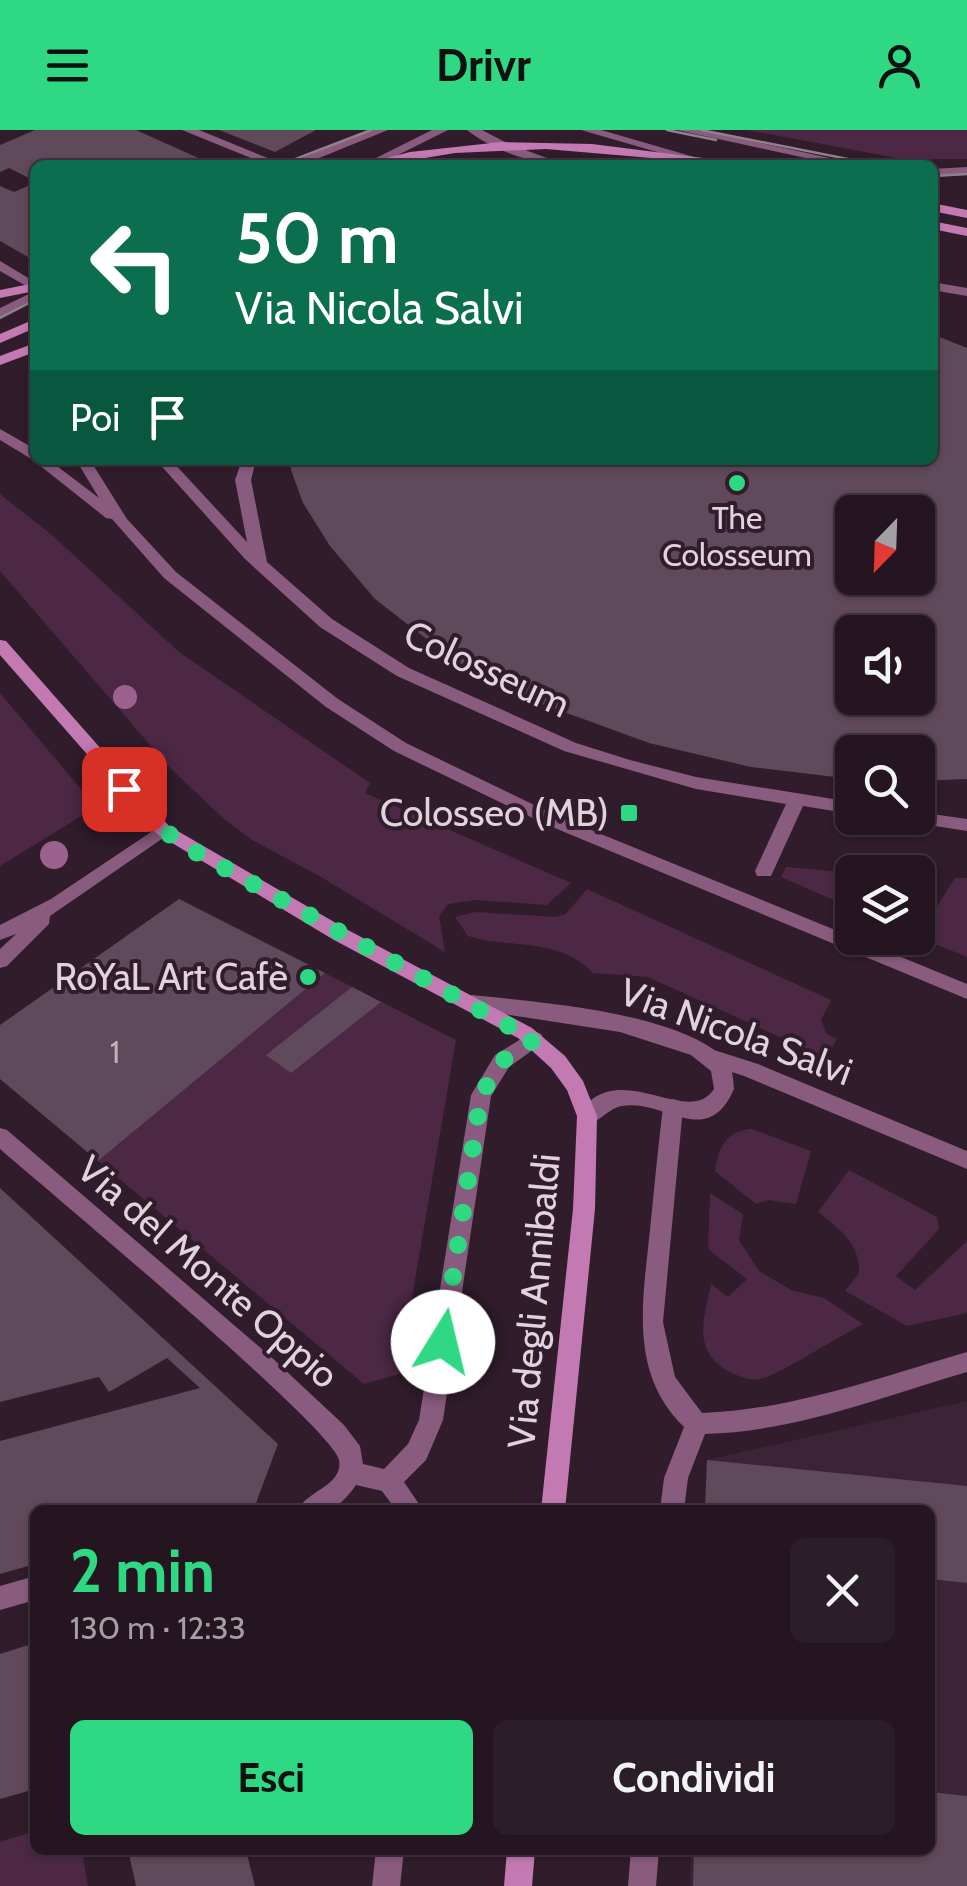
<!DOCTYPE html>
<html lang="it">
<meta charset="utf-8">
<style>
:root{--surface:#241520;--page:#2c1e29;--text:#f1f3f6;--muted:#a39fa5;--line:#41343e;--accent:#2fd883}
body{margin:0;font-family:Cabin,sans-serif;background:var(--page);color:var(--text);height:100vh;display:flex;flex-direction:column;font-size:38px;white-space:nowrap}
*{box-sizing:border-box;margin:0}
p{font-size:32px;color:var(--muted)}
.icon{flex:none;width:55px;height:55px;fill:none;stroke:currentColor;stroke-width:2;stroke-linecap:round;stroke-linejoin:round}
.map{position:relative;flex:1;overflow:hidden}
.side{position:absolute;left:30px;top:1375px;width:905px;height:350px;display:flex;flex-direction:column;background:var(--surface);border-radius:15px;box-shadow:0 2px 8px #0004,0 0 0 2px var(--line)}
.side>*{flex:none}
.hud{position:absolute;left:30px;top:30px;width:908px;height:305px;border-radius:15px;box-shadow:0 2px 8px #0004,0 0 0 2px var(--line);background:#0b6e4f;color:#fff;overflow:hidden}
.needle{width:65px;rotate:203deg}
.tools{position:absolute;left:835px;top:365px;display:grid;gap:20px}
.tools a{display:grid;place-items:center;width:100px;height:100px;border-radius:15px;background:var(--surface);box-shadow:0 2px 8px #0004,0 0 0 2px var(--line);font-size:50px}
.pin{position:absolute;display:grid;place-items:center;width:85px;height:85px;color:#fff;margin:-42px;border-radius:20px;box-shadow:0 5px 15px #0006}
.me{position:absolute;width:110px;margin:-55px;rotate:9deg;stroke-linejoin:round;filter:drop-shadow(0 0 8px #0008)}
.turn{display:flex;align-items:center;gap:35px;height:210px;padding:0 40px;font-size:45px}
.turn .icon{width:130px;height:130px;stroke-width:2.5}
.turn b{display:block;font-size:70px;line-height:85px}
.then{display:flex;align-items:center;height:95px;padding:0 40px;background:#0003;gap:20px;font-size:38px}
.round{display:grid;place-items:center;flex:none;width:105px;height:105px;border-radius:15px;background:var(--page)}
.summary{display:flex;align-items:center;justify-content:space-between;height:170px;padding:0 40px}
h1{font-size:60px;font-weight:800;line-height:75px;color:var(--accent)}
.cta{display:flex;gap:20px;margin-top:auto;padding:20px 40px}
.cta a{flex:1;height:115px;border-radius:15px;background:var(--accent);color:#111;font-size:40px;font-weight:800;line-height:115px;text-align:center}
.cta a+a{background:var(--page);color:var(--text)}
header{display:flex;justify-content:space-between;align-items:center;height:130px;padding:0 40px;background:var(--accent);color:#111;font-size:45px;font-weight:800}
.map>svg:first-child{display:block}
</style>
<header><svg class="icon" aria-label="menu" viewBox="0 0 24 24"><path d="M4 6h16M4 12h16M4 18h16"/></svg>Drivr<svg class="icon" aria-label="person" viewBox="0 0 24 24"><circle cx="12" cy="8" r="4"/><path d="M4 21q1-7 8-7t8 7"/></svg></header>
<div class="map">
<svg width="967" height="1756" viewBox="0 0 967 1756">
<rect width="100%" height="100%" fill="#301c2b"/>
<polygon fill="#3c2336" points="967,1271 967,1756 690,1756 691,1720 930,1720 930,1380 705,1380 707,1330"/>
<g fill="#4c2845">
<polygon points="747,0 967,0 967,29 902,29"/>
<polygon points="0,364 53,406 179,522 370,653 365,663 571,753 547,775 476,770 448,774 439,786 445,822 321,747 252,710 224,689 169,637 0,441"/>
<polygon points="0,563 96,677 0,736"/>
<polygon points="786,737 852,743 852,778 781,747"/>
<polygon points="955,748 967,748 967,827 918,807"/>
<path d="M587 759 831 870 821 890 826 903 837 909 826 928 648 847 593 843C559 807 510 819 468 806L455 787 475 782 556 787 566 784Z"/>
<polygon points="325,843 456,910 399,1244 364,1254 98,1031"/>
<path d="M752 999 811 1021 796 1074 768 1070 756 1074 715 1041C718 1018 727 1000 752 999Z"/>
<path d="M849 1040 937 1087 939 1099 896 1146 915 1160 967 1111V1183L907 1196 845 1161 859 1143C861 1115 839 1098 818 1082Z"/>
<path d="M710 1063 743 1084 739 1110 759 1141 791 1160 824 1168 863 1194C841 1205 779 1245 760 1249 751 1251 737 1246 730 1242 691 1221 704 1189 711 1154L728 1167 747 1149 708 1119Z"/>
<polygon points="35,1701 35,1720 82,1720 88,1756 0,1756 0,1712"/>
</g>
<g fill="#60495a" fill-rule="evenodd">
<polygon points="35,0 136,0 214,35 35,35 35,51 9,38 0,42 0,15"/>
<polygon points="219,0 316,0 275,22"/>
<polygon points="35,53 35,131 0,111 0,56 14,62"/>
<path d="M932 204 967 218V649L918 651V622H852V649L751 637 649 613 523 567 451 528 375 469 330 416 303 373 291 340 290 330H932ZM852 382H918V448H852ZM852 502H918V568H852Z"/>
<polygon points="179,769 325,843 98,1031 0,949 0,895"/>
<polygon points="352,857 381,872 291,943 266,925"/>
<polygon points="0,1058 278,1314 256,1373 232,1380 35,1380 35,1434 0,1444 0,1311 200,1258 167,1228 109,1262 99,1247 0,1272"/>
<polygon points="707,1330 967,1356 967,1453 930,1449 930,1380 705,1380"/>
<polygon points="35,1513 35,1659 0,1669 0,1524"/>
<polygon points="930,1662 967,1666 967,1756 693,1756 694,1720 930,1720"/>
<polygon points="128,1720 246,1720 255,1756 136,1756"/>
</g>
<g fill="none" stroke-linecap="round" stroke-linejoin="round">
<g fill="#895b7f" fill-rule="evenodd">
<polygon points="371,0 388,0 302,35 285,35"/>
<polygon points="677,0 701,0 862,35 838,35"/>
<polygon points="967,37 967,45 932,47 932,39"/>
<polygon points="35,161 35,170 0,187 0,178"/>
<polygon points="0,299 35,319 35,330 49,330 99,368 76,330 90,330 127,389 176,442 338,569 406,613 557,686 967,854 967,869 545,694 394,621 326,577 164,448 112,389 106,388 33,330 0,310"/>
</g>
<g fill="#895b7f" fill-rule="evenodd">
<polygon points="932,152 967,158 967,166 932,160"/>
<polygon points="156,330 171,330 247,412 235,350 242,330 256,330 251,350 267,432 332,489 409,538 576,613 630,630 696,647 852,672 852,684 803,676 771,746 757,746 755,741 786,674 696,659 564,621 397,546 320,497 245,429"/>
<polygon points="918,682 967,689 967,701 910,692 907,688 918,688"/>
<polygon points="714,920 758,934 967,1021 967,1039 744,946 707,934 704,928 707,922"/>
<path d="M673 969 680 971 683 977 663 1192 675 1247 702 1283C792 1280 881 1247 967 1222V1242C882 1267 794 1302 705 1304L688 1348 684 1380H660L664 1348 684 1297C628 1243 643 1169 650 1100 654 1059 658 1018 663 977L666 971Z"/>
<polygon points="631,1720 659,1720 656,1756 628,1756"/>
</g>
<g fill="#895b7f" fill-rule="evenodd">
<polygon points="182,0 199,0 285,35 268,35"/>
<polygon points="0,131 35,152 35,161 0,141"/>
<polygon points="163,694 172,700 169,704 50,786 49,794 7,836 0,838 0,819 16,804 0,810 0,795 51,769"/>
<path d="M472 865C537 872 680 882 726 930 733 937 733 949 734 959 707 1021 664 968 622 976 605 979 598 998 580 992L577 986C617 923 687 1000 714 959L711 941 691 925 620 902 465 878 462 873 465 868Z"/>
<path d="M534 901 541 904 544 909 541 914 509 937 491 966 443 1290 426 1330 404 1352 423 1380H396L382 1361 356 1355C337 1382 329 1380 298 1380 306 1361 344 1355 339 1330 333 1298 45 1058 0 1019V998L7 1000 270 1226 344 1295 360 1316 363 1334 384 1339 408 1314 419 1290 471 965 495 925Z"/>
<polygon points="35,1446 35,1470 0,1480 0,1456"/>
<polygon points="376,1720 404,1720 400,1756 372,1756"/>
</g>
<g fill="#895b7f" fill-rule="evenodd">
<polygon points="432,0 448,0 378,35 364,34"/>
<path d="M467 0H482L509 14 566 35C533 35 493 20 467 0Z"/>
<polygon points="581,0 601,0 701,29 695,33"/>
</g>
<g fill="#c37ab3" fill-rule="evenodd">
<polygon points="501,12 592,14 727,31 733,35 546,19 455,23 383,35 360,35 410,22"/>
<polygon points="932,73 967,80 967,88 932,81"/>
<polygon points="932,91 967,98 967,106 932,99"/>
<polygon points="35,153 35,161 0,168 0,160"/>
<polygon points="35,189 35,198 0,213 0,204"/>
<polygon points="35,213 35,222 0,235 0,226"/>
<polygon points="0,510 6,511 169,696 348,800 532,898 565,926 583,951 597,986 595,1079 565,1380 541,1380 573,1079 577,986 567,960 551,938 518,908 334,810 157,704 0,525"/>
<polygon points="507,1720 535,1720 532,1756 504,1756"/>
</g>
<g stroke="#91808d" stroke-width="2.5">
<polyline points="667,0 716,10"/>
<polyline points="701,0 878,35"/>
<polyline points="280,35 371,0"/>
<polyline points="932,46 967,44"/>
<polyline points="0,188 35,170"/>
</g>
</g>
<g fill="#9d6190">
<circle cx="125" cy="567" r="12"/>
<circle cx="54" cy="725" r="14"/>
</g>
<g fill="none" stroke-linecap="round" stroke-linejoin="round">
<polyline stroke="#2fd883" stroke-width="18" stroke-dasharray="0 32.4" points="124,659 163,700 194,721 534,910 502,931 481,965 443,1212"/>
</g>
<g fill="#2fd883" stroke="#301c2b" stroke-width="4">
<circle cx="737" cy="353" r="10"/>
<rect x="619" y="673" width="20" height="20" rx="5"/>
<circle cx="308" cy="847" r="10"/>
</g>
<g text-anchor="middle" stroke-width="8" stroke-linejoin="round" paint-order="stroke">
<g font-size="32" fill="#e1d3dd" stroke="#301c2b">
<text x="737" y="399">The<tspan x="737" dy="37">Colosseum</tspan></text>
</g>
<g font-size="32" fill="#c1b0bc">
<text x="115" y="933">1</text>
</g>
<g font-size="38" fill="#e1d3dd" stroke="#301c2b">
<text transform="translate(487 539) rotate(25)" y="13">Colosseum</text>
<text transform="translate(736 902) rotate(20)" y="13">Via Nicola Salvi</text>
<text transform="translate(208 1142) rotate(41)" y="13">Via del Monte Oppio</text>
<text transform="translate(534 1171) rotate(-85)" y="13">Via degli Annibaldi</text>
</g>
<g font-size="38" fill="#e1d3dd" stroke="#301c2b" text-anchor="end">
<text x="609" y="696">Colosseo (MB)</text>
<text x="288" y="860">RoYaL Art Cafè</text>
</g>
</g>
</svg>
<div class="tools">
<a><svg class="needle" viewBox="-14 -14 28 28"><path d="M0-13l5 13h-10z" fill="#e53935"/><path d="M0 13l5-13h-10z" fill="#a39fa5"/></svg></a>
<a><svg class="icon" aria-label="sound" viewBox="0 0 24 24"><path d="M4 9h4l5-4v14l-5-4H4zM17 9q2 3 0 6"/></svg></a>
<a><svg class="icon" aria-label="search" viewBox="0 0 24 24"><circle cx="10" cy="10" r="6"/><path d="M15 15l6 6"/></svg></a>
<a><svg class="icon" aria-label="layers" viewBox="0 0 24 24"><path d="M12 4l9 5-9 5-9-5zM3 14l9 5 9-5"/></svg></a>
</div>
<div class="pin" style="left:124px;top:659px;background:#d93025"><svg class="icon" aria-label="arrive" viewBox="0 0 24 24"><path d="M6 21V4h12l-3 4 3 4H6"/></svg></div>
<svg class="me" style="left:443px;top:1212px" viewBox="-20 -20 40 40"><circle r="19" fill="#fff"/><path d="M0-13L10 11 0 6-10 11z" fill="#2fd883"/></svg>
<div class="hud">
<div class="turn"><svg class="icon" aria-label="left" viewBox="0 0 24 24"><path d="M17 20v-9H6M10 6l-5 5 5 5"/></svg><div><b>50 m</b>Via Nicola Salvi</div></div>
<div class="then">Poi<svg class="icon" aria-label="arrive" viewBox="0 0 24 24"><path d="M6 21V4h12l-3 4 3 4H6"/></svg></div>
</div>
<section class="side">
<div class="summary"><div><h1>2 min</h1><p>130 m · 12:33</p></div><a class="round"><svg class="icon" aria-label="close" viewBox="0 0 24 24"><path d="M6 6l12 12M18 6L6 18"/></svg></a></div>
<div class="cta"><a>Esci</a><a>Condividi</a></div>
</section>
</div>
